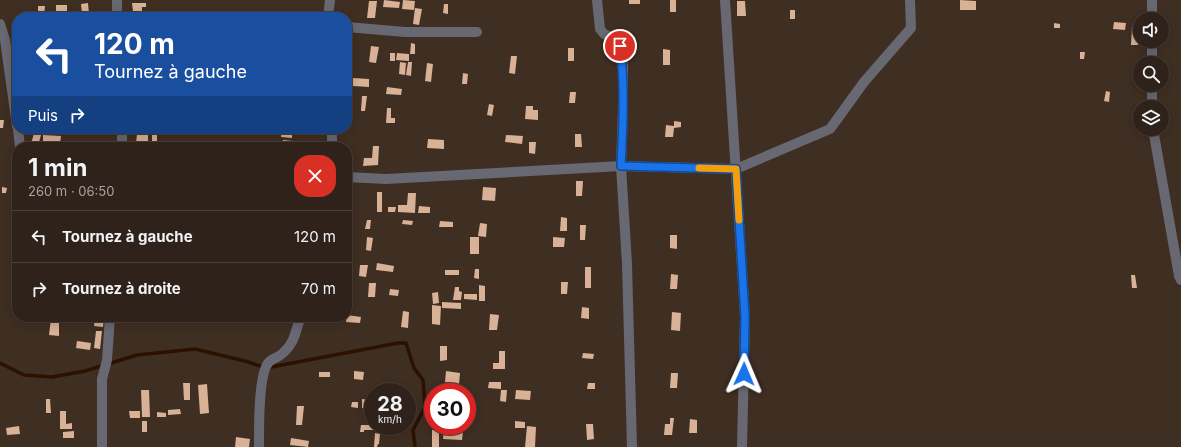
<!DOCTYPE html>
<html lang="fr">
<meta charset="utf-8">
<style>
:root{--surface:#2f221a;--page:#3b2f27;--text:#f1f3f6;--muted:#a7a4a2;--line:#4a3f39}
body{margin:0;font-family:Inter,sans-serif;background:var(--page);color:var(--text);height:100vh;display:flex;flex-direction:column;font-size:15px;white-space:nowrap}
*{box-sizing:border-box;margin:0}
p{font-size:13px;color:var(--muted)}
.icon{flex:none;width:22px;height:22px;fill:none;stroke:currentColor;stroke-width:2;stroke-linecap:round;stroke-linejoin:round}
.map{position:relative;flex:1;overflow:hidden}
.sheet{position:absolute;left:12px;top:142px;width:340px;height:180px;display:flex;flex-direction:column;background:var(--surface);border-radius:16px;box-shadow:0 2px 10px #0003,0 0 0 1px var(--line)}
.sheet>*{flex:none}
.hud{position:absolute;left:12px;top:12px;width:340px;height:122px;border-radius:16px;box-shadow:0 2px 10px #0003,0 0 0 1px var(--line);background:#1a4fa0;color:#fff;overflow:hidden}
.controls{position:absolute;left:1133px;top:12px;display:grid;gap:8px}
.controls a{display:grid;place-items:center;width:36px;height:36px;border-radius:50%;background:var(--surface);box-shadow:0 2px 10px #0003,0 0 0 1px var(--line);font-size:20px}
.speed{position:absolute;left:364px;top:383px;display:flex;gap:8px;font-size:20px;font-weight:700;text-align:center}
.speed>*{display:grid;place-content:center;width:52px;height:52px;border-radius:50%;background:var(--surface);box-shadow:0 2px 10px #0003,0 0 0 1px var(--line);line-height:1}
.speed small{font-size:10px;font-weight:400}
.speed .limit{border:6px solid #d22;background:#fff;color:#111}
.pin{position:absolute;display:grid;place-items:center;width:34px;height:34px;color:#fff;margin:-17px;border:2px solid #fff;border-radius:50%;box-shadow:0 1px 4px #0007}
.me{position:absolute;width:44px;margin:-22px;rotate:1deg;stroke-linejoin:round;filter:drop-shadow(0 0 3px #0008)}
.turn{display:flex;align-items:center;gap:14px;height:84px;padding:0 16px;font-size:18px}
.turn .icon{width:52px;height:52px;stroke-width:2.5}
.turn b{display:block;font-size:28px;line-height:34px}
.then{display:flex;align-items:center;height:38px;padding:0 16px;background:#0003;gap:8px;font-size:15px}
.round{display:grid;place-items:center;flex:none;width:42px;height:42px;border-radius:16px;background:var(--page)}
.headline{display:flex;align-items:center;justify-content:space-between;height:68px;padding:0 16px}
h1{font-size:24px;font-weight:700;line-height:30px}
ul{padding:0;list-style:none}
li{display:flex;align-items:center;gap:12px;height:52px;padding:0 16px;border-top:1px solid var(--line)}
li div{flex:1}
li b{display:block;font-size:15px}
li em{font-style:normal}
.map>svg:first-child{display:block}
</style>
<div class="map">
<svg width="1181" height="447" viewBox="0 0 1181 447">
<rect width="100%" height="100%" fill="#3f2e22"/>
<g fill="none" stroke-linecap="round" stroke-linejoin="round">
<polyline stroke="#2d1100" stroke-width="3.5" points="0,363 24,375 52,377 85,371 137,355 195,349 245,361 266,368 398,343 406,343 414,368 423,380 425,407 413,430 415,447"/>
</g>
<g fill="#d8b196">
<polygon points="384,0 400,2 399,8 383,7"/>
<polygon points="403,0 415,1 414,10 402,9"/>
<rect x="629" y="0" width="11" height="4"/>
<rect x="670" y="0" width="6" height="12"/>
<polygon points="960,0 976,1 976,10 960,10"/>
<polygon points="369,1 377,1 375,18 367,18"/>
<polygon points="737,1 745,1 746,16 737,16"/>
<polygon points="88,3 89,14 82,14 81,4"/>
<polygon points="132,3 146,3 146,7 142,7 142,11 133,11"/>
<polygon points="444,4 448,4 448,14 443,13"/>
<polygon points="56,5 67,5 67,13 56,12"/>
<polygon points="38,6 45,6 44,17 38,17"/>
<polygon points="415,8 422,9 419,25 413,24"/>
<rect x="790" y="10" width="5" height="9"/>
<polygon points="1114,22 1126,23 1125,30 1113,29"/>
<polygon points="1054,23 1060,24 1060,28 1054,28"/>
<polygon points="1132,27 1139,28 1138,45 1131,45"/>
<polygon points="411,43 415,44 415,54 410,54"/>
<polygon points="371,46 379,47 376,63 369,62"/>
<rect x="568" y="48" width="6" height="13"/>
<polygon points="663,49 670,50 670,65 663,65"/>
<polygon points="1080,52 1085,52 1084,59 1080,59"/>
<rect x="390" y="53" width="5" height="8"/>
<polygon points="397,53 409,54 409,61 396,60"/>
<polygon points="511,56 517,56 515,74 509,73"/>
<polygon points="400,62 406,63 405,75 399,74"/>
<polygon points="408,62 412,62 411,76 406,75"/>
<polygon points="427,63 433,64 431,82 425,81"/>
<polygon points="463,73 468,74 467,84 462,84"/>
<polygon points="353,78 369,79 369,87 353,86"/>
<polygon points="387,87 402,89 401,95 386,94"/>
<polygon points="1106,91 1110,92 1109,102 1104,101"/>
<polygon points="570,92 576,92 575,103 569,103"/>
<polygon points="362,96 367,96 365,111 361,111"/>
<polygon points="489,104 494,105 492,116 487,115"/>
<polygon points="526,106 533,106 533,110 538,110 538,120 525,119"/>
<polygon points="387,108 391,108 391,118 395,118 395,123 386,123"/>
<polygon points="0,120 4,120 3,128 0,128"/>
<polygon points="674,121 681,122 681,127 674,128 673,137 665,137 666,125 674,126"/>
<polygon points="35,129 60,129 59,133 35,131"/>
<polygon points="282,129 292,129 292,138 281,137"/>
<polygon points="34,133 41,135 38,146 31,144"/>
<polygon points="137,134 148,135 148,144 136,144"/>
<polygon points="575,134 581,134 582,147 575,147"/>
<polygon points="43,135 61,136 60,144 43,142"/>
<rect x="152" y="135" width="5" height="8"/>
<polygon points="506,135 523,136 522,144 505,142"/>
<polygon points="428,139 444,140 444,149 427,148"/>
<polygon points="283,140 293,141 293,147 282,147"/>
<polygon points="63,141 70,142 70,147 63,147"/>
<polygon points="529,142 536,142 535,154 529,153"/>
<polygon points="373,146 379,146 378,165 363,166 364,158 372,158"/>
<polygon points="576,181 583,181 582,196 576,196"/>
<polygon points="2,187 7,188 6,193 2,193"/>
<polygon points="483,187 496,188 495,201 482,200"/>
<rect x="377" y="192" width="5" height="20"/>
<polygon points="408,193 416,193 415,213 398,212 398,205 407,205"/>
<polygon points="419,206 430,207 430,213 418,213"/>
<polygon points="388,207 396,207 395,212 388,212"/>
<polygon points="561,217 567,218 567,231 560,231"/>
<polygon points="367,220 371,220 370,229 365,229"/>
<polygon points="403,220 413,221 412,225 402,224"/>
<polygon points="440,221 453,222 453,227 439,227"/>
<polygon points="480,223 487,224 486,237 478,236"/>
<polygon points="580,225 586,225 585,240 580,240"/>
<polygon points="670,235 677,235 677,249 670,248"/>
<polygon points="367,237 373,238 371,251 366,250"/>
<rect x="470" y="237" width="9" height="17"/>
<polygon points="553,237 565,238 564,247 553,247"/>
<polygon points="377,263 394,266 393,272 376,270"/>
<polygon points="360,265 368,265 366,277 359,276"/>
<rect x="585" y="267" width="6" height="21"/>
<polygon points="475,269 479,269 479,279 474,278"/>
<rect x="445" y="270" width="14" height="5"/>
<polygon points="671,274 678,275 677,289 670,289"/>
<polygon points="1131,275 1135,275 1137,288 1132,288"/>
<polygon points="561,282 568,282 567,294 561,294"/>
<polygon points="369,283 376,283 375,297 368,297"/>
<polygon points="479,285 485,286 485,301 479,301"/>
<polygon points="455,287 459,287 459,291 462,292 461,300 453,300"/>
<polygon points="390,289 399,290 398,296 389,295"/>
<polygon points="438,292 439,303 433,304 432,293"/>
<polygon points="464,294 477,294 477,300 464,299"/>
<polygon points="442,302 461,303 461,309 442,308"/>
<polygon points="432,305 441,306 440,325 432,324"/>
<polygon points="582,307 589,308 589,319 581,318"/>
<polygon points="403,311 409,312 408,328 401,327"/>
<polygon points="672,312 681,313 680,331 671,330"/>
<polygon points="490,314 499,315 497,330 489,330"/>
<polygon points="347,315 361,317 360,323 346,322"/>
<polygon points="95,317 104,317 103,327 94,326"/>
<polygon points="51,318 59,318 59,336 49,335"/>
<polygon points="96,331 102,331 100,349 94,348"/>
<polygon points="77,341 91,343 90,350 76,348"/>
<polygon points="440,346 447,346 447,360 440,361"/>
<polygon points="499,351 505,351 505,369 493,369 493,363 499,363"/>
<polygon points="583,353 594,354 593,359 582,358"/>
<polygon points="354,371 364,372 363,380 354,379"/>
<polygon points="446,371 460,373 459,384 445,382"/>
<rect x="319" y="372" width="11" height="5"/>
<polygon points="671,373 678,373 677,388 670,388"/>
<polygon points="489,382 501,382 501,389 488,388"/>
<polygon points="183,383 190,383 190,400 184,400"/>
<polygon points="588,383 595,383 595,389 587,389"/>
<polygon points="207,384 209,413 200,414 198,385"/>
<polygon points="141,390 149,390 150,417 142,417"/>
<polygon points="501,390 507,390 506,402 500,401"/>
<polygon points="516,390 531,391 530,400 515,399"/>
<polygon points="46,399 50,399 51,413 46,413"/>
<polygon points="362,399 373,400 373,409 362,408"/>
<polygon points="352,402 358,402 358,408 351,407"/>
<polygon points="297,406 304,406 302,425 296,425"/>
<polygon points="180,409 181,414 168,415 168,410"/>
<polygon points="60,411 66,411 66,424 72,423 72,429 60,429"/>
<polygon points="129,411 140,411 140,418 130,418"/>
<polygon points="157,412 166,413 166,417 157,417"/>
<polygon points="670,418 674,418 672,435 664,435 665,424 670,424"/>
<polygon points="690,419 697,420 697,433 689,433"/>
<rect x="142" y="421" width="5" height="11"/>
<polygon points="515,421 525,422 525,428 515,428"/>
<polygon points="586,424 593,424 594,439 587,440"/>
<polygon points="361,425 373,425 375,426 375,430 364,430 364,432 360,432"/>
<polygon points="19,426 20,434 7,435 6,428"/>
<polygon points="527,426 536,427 535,447 525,447"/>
<rect x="432" y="430" width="7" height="17"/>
<polygon points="444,430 463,431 462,440 443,439"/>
<polygon points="74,431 74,438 63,438 63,432"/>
<polygon points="375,433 380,434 379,444 378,444 377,447 374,447"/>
<polygon points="236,437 250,439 249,447 235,447"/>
<polygon points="291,438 309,441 308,447 290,445"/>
</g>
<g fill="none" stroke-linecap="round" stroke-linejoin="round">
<g stroke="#676872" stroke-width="10">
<polyline points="117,0 117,17"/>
<polyline points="597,0 600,29 604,34 613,38 618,42 620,46 623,66 623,108 621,166 627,264 632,447"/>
<polyline points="725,0 745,317 742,447"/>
<polyline points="328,17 330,0"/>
<polyline points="1152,19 1152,0"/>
<polyline points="0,24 5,40 17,126"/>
<polyline points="347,27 405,32 477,32"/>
<polyline points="1152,41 1152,63"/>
<polyline points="1152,85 1152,107"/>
<polyline points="18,129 20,147"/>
<polyline points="122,129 122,147"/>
<polyline points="1153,129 1179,276 1181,280"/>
<polyline points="332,147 332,129"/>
<polyline points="347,177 386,179 621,166 736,169 830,129 864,82 911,28 910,0"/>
<polyline points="102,447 102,379 107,360 110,317"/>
<path d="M259 447C259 431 258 373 269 362 273 358 280 357 284 352 296 341 295 330 301 317"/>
</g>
</g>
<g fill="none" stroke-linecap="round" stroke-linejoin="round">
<g stroke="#114b97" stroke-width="10">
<path id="route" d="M620 46C625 86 623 126 621 166L736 169 745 317 744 374"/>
</g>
<use href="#route" stroke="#1a73e8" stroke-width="7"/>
<polyline stroke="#f59e0b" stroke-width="7" points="699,168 736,169 739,220"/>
</g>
</svg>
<div class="controls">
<a><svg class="icon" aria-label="sound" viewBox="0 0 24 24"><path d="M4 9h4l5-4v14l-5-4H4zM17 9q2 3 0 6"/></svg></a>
<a><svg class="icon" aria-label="search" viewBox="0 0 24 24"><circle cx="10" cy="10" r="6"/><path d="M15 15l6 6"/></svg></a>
<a><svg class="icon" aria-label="layers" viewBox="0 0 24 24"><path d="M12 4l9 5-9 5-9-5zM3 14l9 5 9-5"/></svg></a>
</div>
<div class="speed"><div>28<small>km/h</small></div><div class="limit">30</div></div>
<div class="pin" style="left:620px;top:46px;background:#d93025"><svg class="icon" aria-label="arrive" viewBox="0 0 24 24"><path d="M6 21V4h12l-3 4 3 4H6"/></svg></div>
<svg class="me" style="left:744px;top:374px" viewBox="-20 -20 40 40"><path d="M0-17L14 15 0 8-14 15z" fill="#1a73e8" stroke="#fff" stroke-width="4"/></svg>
<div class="hud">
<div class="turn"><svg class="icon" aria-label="left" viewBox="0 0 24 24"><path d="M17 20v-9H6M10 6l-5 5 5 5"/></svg><div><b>120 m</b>Tournez à gauche</div></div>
<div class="then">Puis<svg class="icon" aria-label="right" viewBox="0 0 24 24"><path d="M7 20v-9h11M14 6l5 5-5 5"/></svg></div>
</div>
<section class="sheet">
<div class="headline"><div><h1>1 min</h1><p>260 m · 06:50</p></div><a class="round" style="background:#d93025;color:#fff"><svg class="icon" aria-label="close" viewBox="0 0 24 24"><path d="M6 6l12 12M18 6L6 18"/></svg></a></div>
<ul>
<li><svg class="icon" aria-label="left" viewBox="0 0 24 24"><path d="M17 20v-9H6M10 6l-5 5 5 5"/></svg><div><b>Tournez à gauche</b></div><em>120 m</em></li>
<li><svg class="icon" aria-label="right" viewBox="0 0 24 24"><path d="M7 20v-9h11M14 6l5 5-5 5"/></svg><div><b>Tournez à droite</b></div><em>70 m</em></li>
</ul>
</section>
</div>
